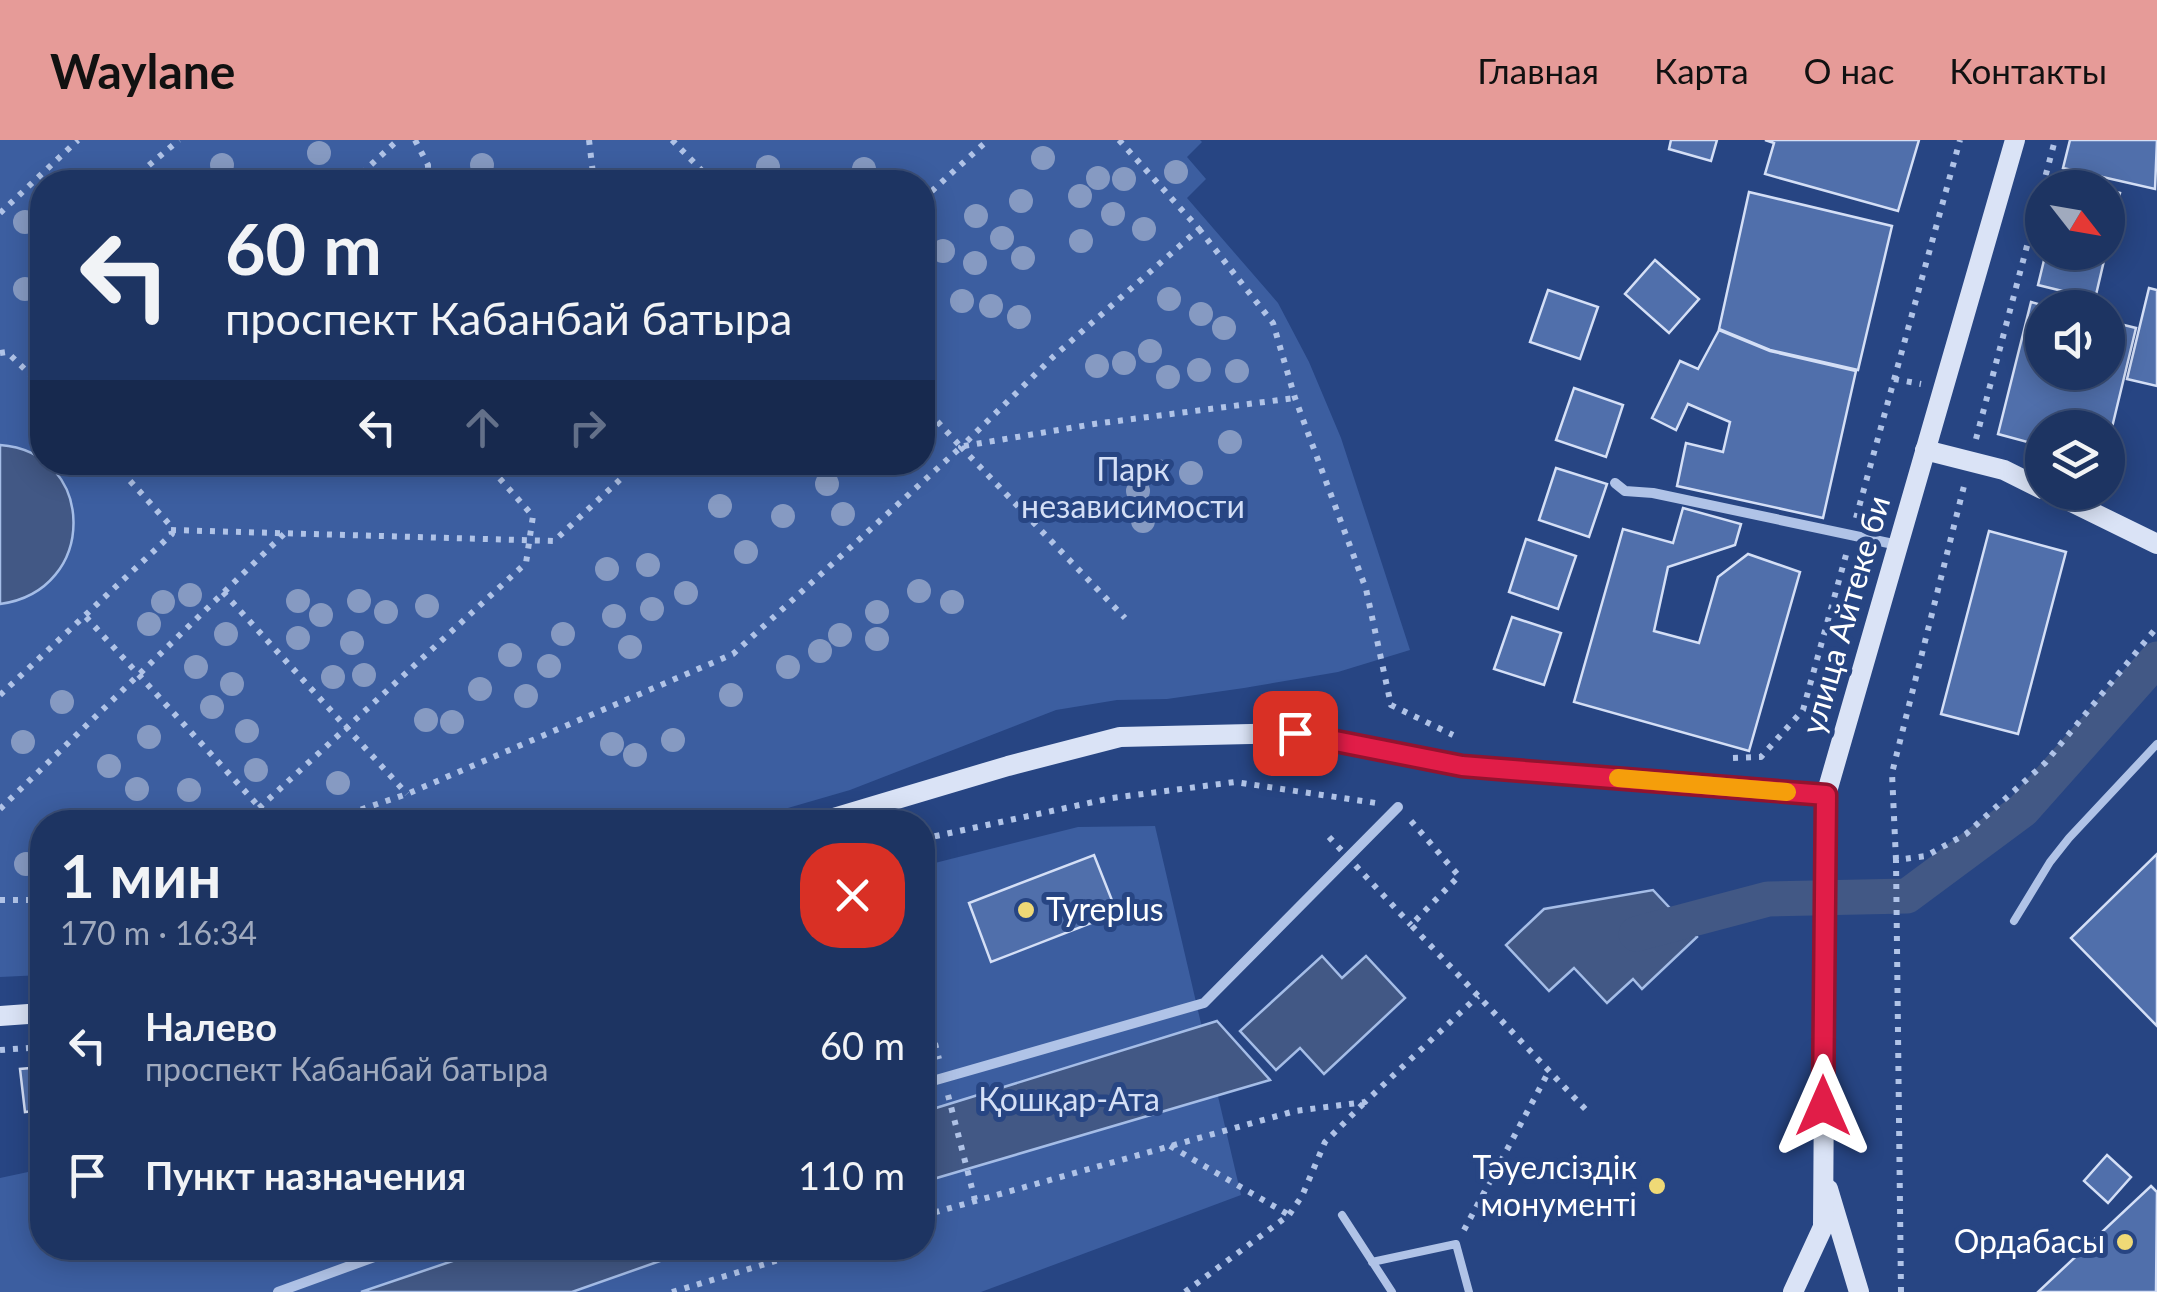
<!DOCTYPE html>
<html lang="ru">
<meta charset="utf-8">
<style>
:root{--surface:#1d3462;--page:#2a3f6b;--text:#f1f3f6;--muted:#a0aabe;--line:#3b4f77;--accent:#e69b98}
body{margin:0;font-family:Lato,sans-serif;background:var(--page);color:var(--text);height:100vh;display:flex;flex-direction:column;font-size:38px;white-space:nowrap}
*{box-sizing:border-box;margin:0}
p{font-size:32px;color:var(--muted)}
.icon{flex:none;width:55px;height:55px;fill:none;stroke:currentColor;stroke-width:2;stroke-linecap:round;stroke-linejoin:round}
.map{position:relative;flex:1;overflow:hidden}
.drawer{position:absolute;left:30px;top:670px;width:905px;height:450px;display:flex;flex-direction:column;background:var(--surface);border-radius:40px;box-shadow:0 5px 25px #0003,0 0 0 2px var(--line)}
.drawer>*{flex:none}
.top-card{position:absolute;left:30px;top:30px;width:905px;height:305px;border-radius:40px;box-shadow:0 5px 25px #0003,0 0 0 2px var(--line);background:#1d3462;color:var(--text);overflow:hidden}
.needle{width:65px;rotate:121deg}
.tools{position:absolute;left:2025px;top:30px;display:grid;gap:20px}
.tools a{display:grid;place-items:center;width:100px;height:100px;border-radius:50%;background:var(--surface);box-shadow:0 5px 25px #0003,0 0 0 2px var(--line);font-size:50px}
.pin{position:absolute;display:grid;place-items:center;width:85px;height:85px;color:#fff;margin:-42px;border-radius:20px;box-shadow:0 5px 15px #0006}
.me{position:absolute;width:110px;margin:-55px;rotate:0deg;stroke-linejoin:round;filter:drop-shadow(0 0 8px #0008)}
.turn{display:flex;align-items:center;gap:35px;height:210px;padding:0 30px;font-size:45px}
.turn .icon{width:130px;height:130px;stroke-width:2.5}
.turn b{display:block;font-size:70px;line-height:85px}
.lanes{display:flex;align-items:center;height:95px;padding:0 30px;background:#0003;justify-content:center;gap:50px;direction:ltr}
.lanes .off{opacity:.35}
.round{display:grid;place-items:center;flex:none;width:105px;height:105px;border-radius:40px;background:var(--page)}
.head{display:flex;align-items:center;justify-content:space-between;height:170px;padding:0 30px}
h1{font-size:60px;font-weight:700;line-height:75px}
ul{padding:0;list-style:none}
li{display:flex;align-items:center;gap:30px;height:130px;padding:0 30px}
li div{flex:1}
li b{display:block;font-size:38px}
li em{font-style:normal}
header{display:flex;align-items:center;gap:60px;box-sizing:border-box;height:140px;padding:0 50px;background:var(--accent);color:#111}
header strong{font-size:48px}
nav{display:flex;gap:55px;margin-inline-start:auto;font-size:35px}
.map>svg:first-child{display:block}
</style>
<header>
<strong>Waylane</strong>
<nav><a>Главная</a><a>Карта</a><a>О нас</a><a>Контакты</a></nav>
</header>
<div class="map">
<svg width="2157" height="1152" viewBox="0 0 2157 1152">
<rect width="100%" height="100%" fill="#274583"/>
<g fill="#3c5ea0" fill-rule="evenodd">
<path d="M0 0H1200L1202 2 1187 17 1206 39 1187 58 1278 163 1309 222 1341 298 1410 510 1338 532 1244 548 1167 559 1117 560 1056 570 850 650 740 682H42V835L0 837ZM42 42H922V322H42Z"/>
<polygon points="1155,686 1241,1055 981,1152 0,1152 0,1038 42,1029 42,1108 922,1108 923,726 1078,687"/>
</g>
<g fill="#425885" stroke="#a5bde7" stroke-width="2.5">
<path d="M0 305C97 312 99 451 0 464Z"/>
<polygon points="1653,750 1697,797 1642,849 1633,839 1607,863 1574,828 1549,851 1506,805 1544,769"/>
<polygon points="1322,816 1342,838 1366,816 1405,858 1324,934 1300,908 1276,930 1240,891"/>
<polygon points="1217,881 1270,940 923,1042 923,972"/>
<polygon points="491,1108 697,1108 572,1152 361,1152"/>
</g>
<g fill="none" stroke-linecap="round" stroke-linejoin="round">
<polyline stroke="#425885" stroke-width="35" points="1636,794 1768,759 1907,756 2023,670 2157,519"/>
</g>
<g fill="#506fab" stroke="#d4dff6" stroke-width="2.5">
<polygon points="1671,0 1717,0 1711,21 1669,9"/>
<polygon points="1765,0 1919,0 1898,71 1765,34 1774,3"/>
<polygon points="2070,0 2157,0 2155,49 2063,28"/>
<polygon points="2108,50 2120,53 2108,107"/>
<polygon points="1749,52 1892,86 1858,230 1770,210 1719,189"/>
<polygon points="2046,112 2106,112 2095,159 2038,145"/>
<polygon points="1655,120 1699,159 1669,193 1625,154"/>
<polygon points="2149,148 2157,150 2157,246 2127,239"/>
<polygon points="1548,150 1598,167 1580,219 1530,202"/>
<polygon points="2031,162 2052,168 2042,168 2042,232 2108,232 2108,181 2136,188 2108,304 2108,288 2042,288 2042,306 1998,294"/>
<polygon points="1719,190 1770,211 1856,231 1823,378 1677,346 1686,303 1723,312 1730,282 1688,264 1676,290 1652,278 1680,221 1698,229"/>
<polygon points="1574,248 1623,265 1606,317 1556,300"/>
<polygon points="1556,328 1607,344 1589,397 1539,380"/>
<polygon points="1683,368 1741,384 1735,405 1668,427 1654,491 1699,503 1718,437 1748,414 1800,432 1749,611 1574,562 1623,389 1673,403"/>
<polygon points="1989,391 2066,412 2018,594 1941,574"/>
<polygon points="1526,399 1576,416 1558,469 1509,452"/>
<polygon points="1512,477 1561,493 1544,545 1494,529"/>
<polygon points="2157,714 2157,886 2071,798"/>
<polygon points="1094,715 1117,773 991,822 969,763"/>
<polygon points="42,927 42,970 25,972 20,929"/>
<polygon points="2107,1015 2131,1037 2108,1063 2084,1041"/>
<polygon points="2151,1046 2157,1052 2156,1152 2038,1152"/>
</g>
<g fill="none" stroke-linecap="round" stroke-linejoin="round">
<g stroke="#b0c3e7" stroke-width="6" stroke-dasharray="5 8" stroke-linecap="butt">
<polyline points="415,0 428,25 428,42"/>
<polyline points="589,0 594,42"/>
<polyline points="672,0 713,42"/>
<polyline points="1119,0 1199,89 1054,216 961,307 1125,478"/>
<polyline points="273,33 282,42"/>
<polyline points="129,42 179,0"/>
<polyline points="352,42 398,0"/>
<polyline points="922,60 988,0"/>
<polyline points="0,73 78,0"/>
<polyline points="1199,89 1273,183 1295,258 1366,449 1391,565 1453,595"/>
<polyline points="0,213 7,212 42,246"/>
<polyline points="1894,239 1921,244"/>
<polyline points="1976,299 2055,0"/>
<polyline points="964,306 1094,284 1295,258"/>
<polyline points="1856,378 1960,0"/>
<polyline points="171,390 554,401 639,322"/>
<polyline points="223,452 407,654"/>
<polyline points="86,477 273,682"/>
<polyline points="0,555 172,394 169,384 113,322"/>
<polyline points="1733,618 1761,617 1803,570 1846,415"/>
<polyline points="259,668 526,423 533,376 485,322"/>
<polyline points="0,669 284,394"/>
<polyline points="1411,681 1459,736 1411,785 1588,972"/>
<polyline points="324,682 407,654 733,514 961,307 922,265"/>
<polyline points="922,699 1112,658 1235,642 1376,663"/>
<polyline points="1896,720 1892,633 1964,346"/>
<polyline points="0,760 42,760"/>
<polyline points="922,853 939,919"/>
<polyline points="0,910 42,907"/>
<polyline points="948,955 975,1060"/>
<polyline points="1170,1006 1289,1075"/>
<polyline points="922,1076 1295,971 1365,962 1478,856"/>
<polyline points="1464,1090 1549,931"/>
<polyline points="672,1152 819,1108"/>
<polyline points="1185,1152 1289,1075 1302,1056 1325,1002 1364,963"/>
<polyline points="1901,1152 1896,720 1926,716 1966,694 2045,623 2157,487"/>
</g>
<g stroke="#b0c3e7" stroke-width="8">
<polyline points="2014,781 2050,722 2069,698 2157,604"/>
<polyline points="1342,1075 1392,1152"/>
<polyline points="1372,1122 1456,1104 1469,1152"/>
</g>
<g stroke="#b0c3e7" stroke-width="10">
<polyline points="1615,343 1625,351 1653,353 1898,405"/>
<polyline points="922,944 1204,863 1398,667"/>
<polyline points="278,1152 399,1108"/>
</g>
<g stroke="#dae3f6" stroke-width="20">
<polyline points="1925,310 2004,330 2042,349"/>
<polyline points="2051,352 2157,404"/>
<polyline points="820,682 1008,626 1120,597 1295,593 1462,626 1826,655"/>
<polyline points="0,876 42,873"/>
<polyline points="1828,1049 1859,1152"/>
<polyline points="1793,1152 1823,1087 1826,655 2015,0"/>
</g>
<polyline stroke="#b0c3e7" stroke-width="6" stroke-dasharray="5 8" stroke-linecap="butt" points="1329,697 1411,785"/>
</g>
<g fill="#869ac2">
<circle cx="319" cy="13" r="12"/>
<circle cx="1043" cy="18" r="12"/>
<circle cx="222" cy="25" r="12"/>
<circle cx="482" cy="25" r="12"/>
<circle cx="768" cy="27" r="12"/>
<circle cx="864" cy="29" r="12"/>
<circle cx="1176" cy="32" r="12"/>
<circle cx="1098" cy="38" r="12"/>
<circle cx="1124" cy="39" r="12"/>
<circle cx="1080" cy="56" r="12"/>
<circle cx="1021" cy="61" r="12"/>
<circle cx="1113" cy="74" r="12"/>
<circle cx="976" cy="76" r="12"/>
<circle cx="25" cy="82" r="12"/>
<circle cx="1144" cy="89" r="12"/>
<circle cx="1002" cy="98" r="12"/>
<circle cx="1081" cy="101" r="12"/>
<circle cx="943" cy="111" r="12"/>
<circle cx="1023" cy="118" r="12"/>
<circle cx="975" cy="123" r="12"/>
<circle cx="25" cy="149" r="12"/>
<circle cx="1169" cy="159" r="12"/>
<circle cx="962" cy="161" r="12"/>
<circle cx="991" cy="166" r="12"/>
<circle cx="1201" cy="174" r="12"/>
<circle cx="1019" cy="177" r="12"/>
<circle cx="1224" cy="188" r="12"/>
<circle cx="1150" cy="211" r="12"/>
<circle cx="1124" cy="223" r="12"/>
<circle cx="1097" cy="226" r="12"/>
<circle cx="1199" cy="230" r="12"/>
<circle cx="1237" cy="231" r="12"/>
<circle cx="1168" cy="237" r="12"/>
<circle cx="1230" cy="302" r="12"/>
<circle cx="1158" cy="331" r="12"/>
<circle cx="1191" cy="333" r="12"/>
<circle cx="827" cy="344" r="12"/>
<circle cx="1138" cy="351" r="12"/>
<circle cx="720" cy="366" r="12"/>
<circle cx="843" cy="374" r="12"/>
<circle cx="783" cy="376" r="12"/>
<circle cx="1143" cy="381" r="12"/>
<circle cx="746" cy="412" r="12"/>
<circle cx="648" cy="425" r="12"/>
<circle cx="607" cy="429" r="12"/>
<circle cx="919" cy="451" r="12"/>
<circle cx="686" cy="453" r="12"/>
<circle cx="190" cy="455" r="12"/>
<circle cx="298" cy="461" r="12"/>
<circle cx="359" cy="461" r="12"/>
<circle cx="163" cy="462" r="12"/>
<circle cx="952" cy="462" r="12"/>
<circle cx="427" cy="466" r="12"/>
<circle cx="652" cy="469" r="12"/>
<circle cx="386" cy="472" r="12"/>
<circle cx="877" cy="472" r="12"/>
<circle cx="321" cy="475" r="12"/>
<circle cx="614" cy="476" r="12"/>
<circle cx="149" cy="484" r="12"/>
<circle cx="226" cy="494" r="12"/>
<circle cx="563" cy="494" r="12"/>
<circle cx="840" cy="495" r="12"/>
<circle cx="298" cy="498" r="12"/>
<circle cx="877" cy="499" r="12"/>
<circle cx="352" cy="503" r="12"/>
<circle cx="630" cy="507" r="12"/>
<circle cx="820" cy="511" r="12"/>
<circle cx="510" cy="515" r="12"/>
<circle cx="549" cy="526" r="12"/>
<circle cx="196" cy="527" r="12"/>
<circle cx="788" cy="527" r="12"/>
<circle cx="364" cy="535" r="12"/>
<circle cx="333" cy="537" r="12"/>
<circle cx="232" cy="544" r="12"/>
<circle cx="480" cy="549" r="12"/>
<circle cx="731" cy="555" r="12"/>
<circle cx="526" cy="556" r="12"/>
<circle cx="62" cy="562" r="12"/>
<circle cx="212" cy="567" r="12"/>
<circle cx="426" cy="580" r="12"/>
<circle cx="452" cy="582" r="12"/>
<circle cx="247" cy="591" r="12"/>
<circle cx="149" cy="597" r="12"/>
<circle cx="673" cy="600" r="12"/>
<circle cx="23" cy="602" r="12"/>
<circle cx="612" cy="604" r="12"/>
<circle cx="635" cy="615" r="12"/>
<circle cx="109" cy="626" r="12"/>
<circle cx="256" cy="630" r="12"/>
<circle cx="338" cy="643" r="12"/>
<circle cx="137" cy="649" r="12"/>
<circle cx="189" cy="650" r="12"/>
<circle cx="26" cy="724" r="12"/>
</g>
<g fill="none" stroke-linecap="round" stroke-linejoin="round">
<g stroke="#92132f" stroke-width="25">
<polyline id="route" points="1295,593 1462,626 1826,655 1823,966"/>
</g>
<use href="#route" stroke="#e11d48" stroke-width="18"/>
<polyline stroke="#f59e0b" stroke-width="18" points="1618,638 1787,652"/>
</g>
<g fill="#efd976" stroke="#274583" stroke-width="4">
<circle cx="1026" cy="770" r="10"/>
<circle cx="1657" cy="1046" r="10"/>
<circle cx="2125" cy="1102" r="10"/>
</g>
<g text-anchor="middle" stroke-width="10" stroke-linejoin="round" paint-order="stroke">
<g font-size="32" fill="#d4dff6" stroke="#274583">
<text x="1133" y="341">Парк<tspan x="1133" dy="37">независимости</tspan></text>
<text x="1069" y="971">Қошқар-Ата</text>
</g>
<g font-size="32" fill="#fff" stroke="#274583">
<text transform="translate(1846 475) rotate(-74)" y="11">улица Айтеке би</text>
</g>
<g font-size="32" fill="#fff" stroke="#274583" text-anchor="end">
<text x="1046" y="781" text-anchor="start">Tyreplus</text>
<text x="1637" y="1039">Тәуелсіздік<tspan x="1637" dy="37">монументі</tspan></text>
<text x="2105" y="1113">Ордабасы</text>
</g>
</g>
</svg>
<div class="tools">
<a><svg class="needle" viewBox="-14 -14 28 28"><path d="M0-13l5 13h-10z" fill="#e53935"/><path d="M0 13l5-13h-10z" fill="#a0aabe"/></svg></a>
<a><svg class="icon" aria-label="sound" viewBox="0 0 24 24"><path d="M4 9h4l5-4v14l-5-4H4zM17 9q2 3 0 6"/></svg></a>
<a><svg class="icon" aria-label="layers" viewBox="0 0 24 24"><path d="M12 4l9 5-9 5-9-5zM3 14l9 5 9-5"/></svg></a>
</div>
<div class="pin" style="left:1295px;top:593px;background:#d93025"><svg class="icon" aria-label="arrive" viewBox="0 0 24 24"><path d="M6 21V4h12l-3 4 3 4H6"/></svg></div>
<svg class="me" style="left:1823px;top:966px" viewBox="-20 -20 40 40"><path d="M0-17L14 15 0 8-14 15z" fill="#e11d48" stroke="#fff" stroke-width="4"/></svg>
<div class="top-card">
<div class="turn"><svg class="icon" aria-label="left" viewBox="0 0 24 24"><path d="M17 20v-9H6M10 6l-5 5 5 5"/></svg><div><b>60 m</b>проспект Кабанбай батыра</div></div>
<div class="lanes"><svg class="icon" aria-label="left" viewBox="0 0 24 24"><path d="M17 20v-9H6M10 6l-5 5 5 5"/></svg><svg class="icon off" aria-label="ahead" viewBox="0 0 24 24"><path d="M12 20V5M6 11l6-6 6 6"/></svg><svg class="icon off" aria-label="right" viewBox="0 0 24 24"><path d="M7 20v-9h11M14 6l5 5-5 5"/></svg></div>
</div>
<section class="drawer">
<div class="head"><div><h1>1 мин</h1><p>170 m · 16:34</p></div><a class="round" style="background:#d93025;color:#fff"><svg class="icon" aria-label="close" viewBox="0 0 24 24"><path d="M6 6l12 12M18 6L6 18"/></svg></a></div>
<ul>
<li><svg class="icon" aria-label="left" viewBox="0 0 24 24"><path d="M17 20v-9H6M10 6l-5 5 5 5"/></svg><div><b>Налево</b><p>проспект Кабанбай батыра</p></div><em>60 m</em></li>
<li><svg class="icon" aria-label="arrive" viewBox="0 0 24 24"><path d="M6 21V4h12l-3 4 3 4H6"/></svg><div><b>Пункт назначения</b></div><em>110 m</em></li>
</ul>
</section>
</div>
